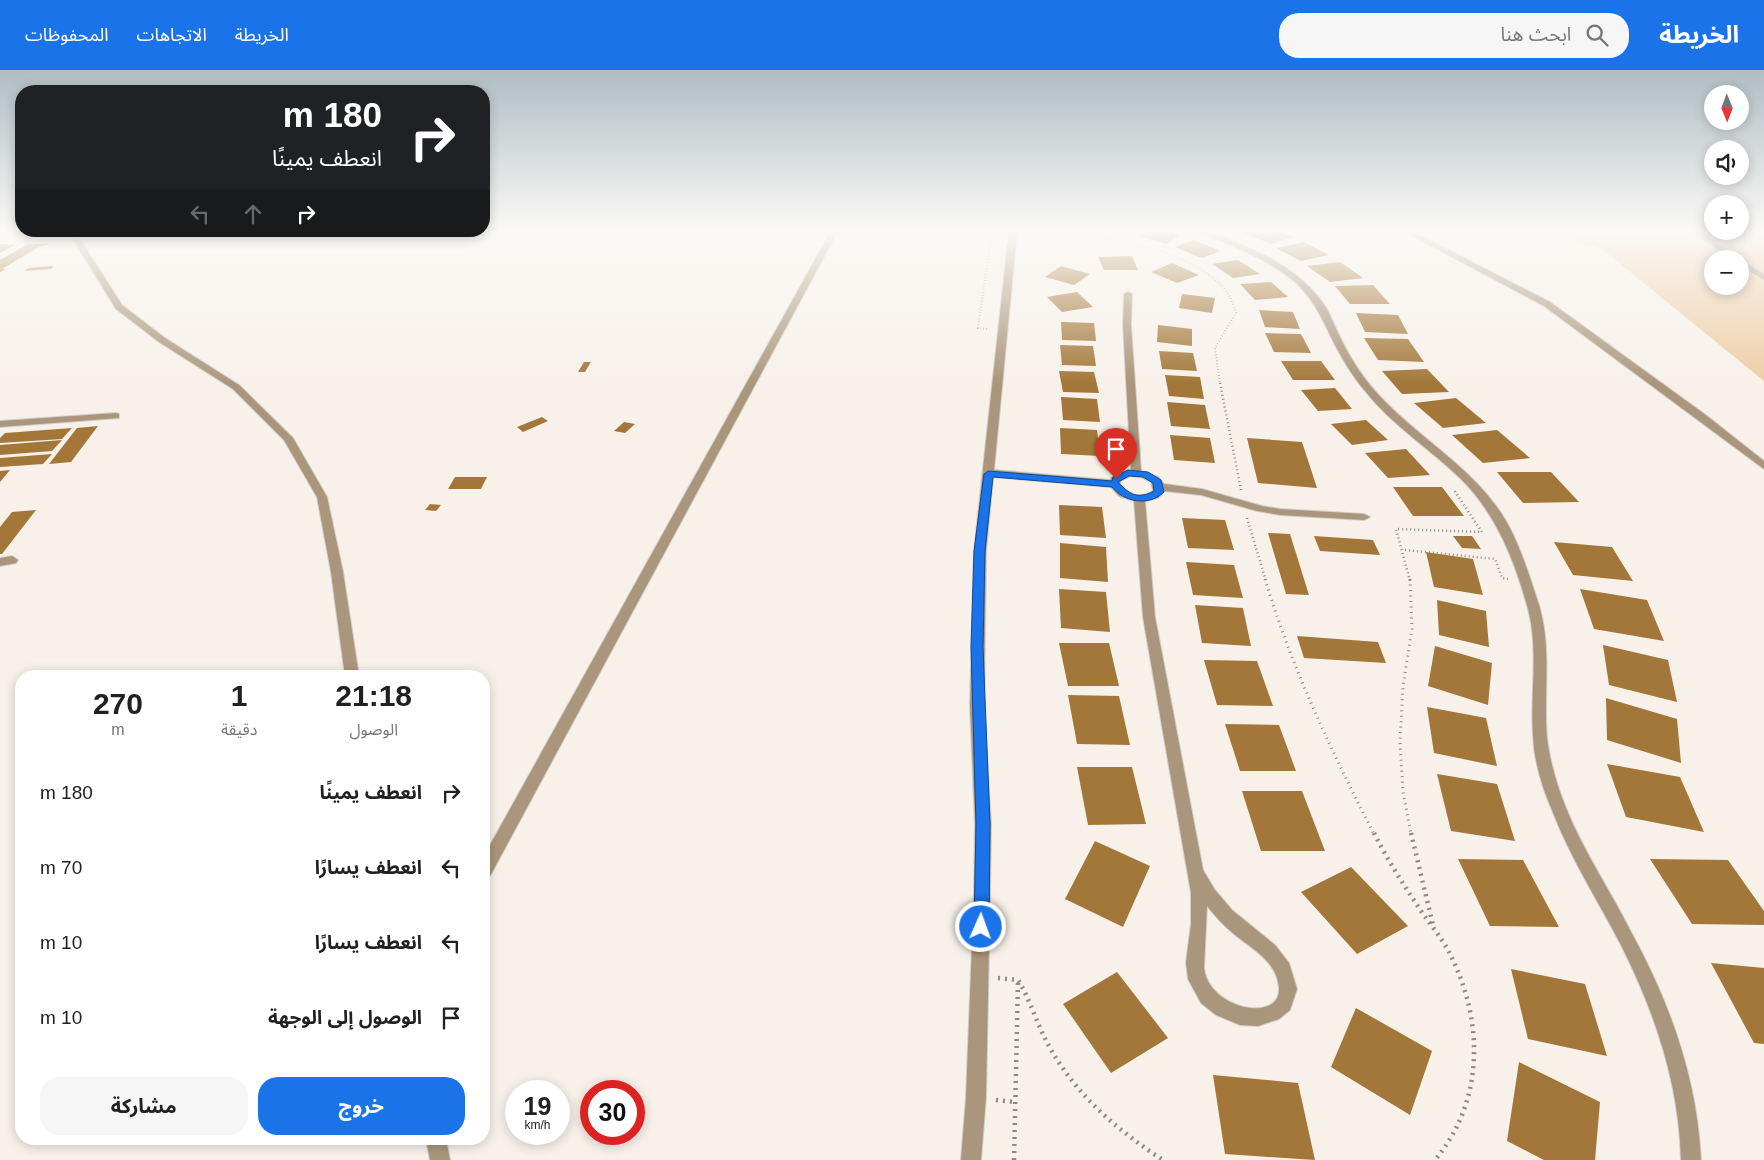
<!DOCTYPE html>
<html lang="ar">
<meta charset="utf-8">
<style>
:root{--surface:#fff;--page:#f6f6f6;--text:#202124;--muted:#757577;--accent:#1a73e8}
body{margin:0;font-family:Helvetica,"Noto Sans Arabic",sans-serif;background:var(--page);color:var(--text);direction:rtl;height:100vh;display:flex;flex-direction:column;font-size:19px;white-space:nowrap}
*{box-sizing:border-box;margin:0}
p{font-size:16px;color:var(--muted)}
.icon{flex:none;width:28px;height:28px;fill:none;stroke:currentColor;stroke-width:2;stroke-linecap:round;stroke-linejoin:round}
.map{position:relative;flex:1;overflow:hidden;direction:ltr}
.drawer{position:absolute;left:15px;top:600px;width:475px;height:475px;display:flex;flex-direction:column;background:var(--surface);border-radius:20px;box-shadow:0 2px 12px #0003;direction:rtl}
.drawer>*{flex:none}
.top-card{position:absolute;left:15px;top:15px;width:475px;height:152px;border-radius:20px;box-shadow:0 2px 12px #0003;direction:rtl;background:#202124;color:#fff;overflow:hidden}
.needle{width:32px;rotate:179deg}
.fabs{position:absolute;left:1704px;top:15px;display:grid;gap:10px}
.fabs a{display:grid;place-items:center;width:45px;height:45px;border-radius:50%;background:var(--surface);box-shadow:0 2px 12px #0003;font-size:25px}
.speed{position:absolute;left:505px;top:1010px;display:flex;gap:10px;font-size:25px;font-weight:700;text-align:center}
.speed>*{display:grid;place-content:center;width:65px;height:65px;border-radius:50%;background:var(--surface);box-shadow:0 2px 12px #0003;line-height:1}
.speed small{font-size:12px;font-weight:400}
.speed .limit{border:8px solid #d22;background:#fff;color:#111}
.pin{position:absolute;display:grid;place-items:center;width:42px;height:42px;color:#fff;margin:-51px -21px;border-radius:50% 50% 50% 0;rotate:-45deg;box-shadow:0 0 5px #0007}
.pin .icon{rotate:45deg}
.me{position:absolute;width:55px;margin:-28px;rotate:2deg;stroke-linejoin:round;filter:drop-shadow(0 0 4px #0008)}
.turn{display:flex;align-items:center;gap:18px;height:105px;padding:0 25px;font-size:22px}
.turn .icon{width:65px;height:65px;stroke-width:2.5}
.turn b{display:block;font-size:35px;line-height:42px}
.lanes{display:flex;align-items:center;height:48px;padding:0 25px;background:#0003;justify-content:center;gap:25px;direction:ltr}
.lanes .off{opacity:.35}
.eta{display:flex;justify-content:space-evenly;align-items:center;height:85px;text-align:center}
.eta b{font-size:30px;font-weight:700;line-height:35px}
.action{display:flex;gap:10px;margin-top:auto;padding:10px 25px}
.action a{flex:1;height:58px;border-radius:20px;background:var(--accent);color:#fff;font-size:20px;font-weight:700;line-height:58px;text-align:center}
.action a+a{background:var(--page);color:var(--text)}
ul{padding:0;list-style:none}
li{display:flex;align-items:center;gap:15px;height:75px;padding:0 25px}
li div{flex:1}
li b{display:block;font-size:19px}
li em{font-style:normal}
header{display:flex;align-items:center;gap:30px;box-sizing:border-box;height:70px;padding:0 25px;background:var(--accent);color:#fff}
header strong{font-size:24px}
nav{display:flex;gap:28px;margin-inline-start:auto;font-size:18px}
.search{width:350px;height:45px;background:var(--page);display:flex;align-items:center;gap:12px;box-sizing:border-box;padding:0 18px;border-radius:20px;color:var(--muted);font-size:19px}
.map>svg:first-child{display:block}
</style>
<header>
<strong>الخريطة</strong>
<div class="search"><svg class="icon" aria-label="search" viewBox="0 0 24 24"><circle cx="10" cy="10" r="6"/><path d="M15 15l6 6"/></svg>ابحث هنا</div>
<nav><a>الخريطة</a><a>الاتجاهات</a><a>المحفوظات</a></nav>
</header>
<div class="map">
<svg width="1764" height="1090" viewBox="0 0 1764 1090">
<rect width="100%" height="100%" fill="#f7f1ea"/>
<path fill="#edcda5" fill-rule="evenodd" d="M1544 161H1764V311L1602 179ZM1712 189H1740V216H1712Z"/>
<g fill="#a37739">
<polygon points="1147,161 1167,161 1180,165 1166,174 1139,166"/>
<polygon points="1248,161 1279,161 1293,167 1271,174 1243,163"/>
<polygon points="1194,170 1221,181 1202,188 1175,177"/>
<polygon points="1304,172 1329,185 1301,191 1276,178"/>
<polygon points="0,174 15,175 0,183"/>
<polygon points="28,174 50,174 39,177 2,199 6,199 0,202 0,190"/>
<polygon points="1132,186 1138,200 1104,200 1098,187"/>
<polygon points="1238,190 1260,204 1233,208 1212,194"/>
<polygon points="1340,192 1363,208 1330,212 1307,196"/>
<polygon points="1172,193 1199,205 1177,213 1151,202"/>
<polygon points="54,196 51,199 25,201 28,198"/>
<polygon points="1061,196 1090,204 1074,215 1045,207"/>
<polygon points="1271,212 1288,227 1255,230 1240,214"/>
<polygon points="1373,215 1390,234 1350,234 1335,216"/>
<polygon points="1077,222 1093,237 1062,242 1047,227"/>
<polygon points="1182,224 1215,228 1212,243 1179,238"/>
<polygon points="1259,240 1293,242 1300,259 1265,257"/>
<polygon points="1356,243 1398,245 1408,264 1365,262"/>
<polygon points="1061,252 1094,253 1096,271 1062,270"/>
<polygon points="1158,255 1192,259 1192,276 1157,272"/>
<polygon points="1265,263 1301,264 1311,283 1274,282"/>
<polygon points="1364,268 1408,269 1424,292 1378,290"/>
<polygon points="1060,275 1093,276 1096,296 1062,295"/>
<polygon points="1159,281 1193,283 1197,301 1162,299"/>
<polygon points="1281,291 1321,291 1335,310 1293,310"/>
<polygon points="584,292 591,292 585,302 578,302"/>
<polygon points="1427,299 1449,322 1402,324 1382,301"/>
<polygon points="1059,301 1094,302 1099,323 1063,322"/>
<polygon points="1165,305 1200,307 1204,329 1169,326"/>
<polygon points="1335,318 1352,339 1318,341 1301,320"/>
<polygon points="1061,327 1097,329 1100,352 1063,350"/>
<polygon points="1456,328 1486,353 1443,358 1414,333"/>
<polygon points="1167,332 1205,335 1210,359 1171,356"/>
<polygon points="542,347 548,351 523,362 517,357"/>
<polygon points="1366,350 1388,370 1352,375 1331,354"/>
<polygon points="624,352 635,354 625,363 614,361"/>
<polygon points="98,356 71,392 49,394 77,358"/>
<polygon points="72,358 62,369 0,373 0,368 5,363"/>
<polygon points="1060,358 1097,360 1100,386 1061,384"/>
<polygon points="1497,360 1530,388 1483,393 1452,365"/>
<polygon points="1170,365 1210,368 1215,393 1174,390"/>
<polygon points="1247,368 1302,372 1317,418 1258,413"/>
<polygon points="62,370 52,381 0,385 0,375"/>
<polygon points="1406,379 1430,405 1388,408 1365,383"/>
<polygon points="52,384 43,394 0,397 0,388"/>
<polygon points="10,400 0,412 0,401"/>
<polygon points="1497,402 1551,402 1579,432 1523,433"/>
<polygon points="455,407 487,407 481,419 448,419"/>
<polygon points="1393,417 1442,417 1464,446 1413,446"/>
<polygon points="430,434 441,435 436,441 425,440"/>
<polygon points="1059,435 1102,437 1106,468 1060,465"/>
<polygon points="36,440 2,484 0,484 0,457 12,442"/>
<polygon points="1182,448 1225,450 1234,480 1188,478"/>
<polygon points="1268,463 1290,464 1309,525 1286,524"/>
<polygon points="1314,466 1373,470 1380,485 1320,481"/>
<polygon points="1453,466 1472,466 1481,479 1462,478"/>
<polygon points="1554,472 1612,477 1633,511 1573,505"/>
<polygon points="1060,473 1106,477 1108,512 1060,508"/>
<polygon points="1426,482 1473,489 1483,525 1434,517"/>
<polygon points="1186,492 1234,495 1243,528 1193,525"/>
<polygon points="1059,519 1106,522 1110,562 1061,558"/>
<polygon points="1580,519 1647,530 1664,571 1594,559"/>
<polygon points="1437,530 1486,541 1489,577 1439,565"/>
<polygon points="1195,535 1243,538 1251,576 1202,573"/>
<polygon points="1297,566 1378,572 1386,593 1304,588"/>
<polygon points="1059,573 1109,573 1119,616 1068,616"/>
<polygon points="1603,575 1668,590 1677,632 1609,615"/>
<polygon points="1435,576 1492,593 1488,635 1428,616"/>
<polygon points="1204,590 1257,591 1273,636 1217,635"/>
<polygon points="1068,625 1119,626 1130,675 1077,674"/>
<polygon points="1606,628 1677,649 1681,693 1607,670"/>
<polygon points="1427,637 1486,648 1497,696 1434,683"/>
<polygon points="1225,654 1279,655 1296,701 1240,701"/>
<polygon points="1607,694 1680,707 1704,762 1626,747"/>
<polygon points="1077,697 1132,697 1146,754 1088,755"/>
<polygon points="1437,704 1497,714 1515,771 1451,761"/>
<polygon points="1242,721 1302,721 1325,781 1261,781"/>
<polygon points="1095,771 1150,796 1123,857 1065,829"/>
<polygon points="1458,789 1523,790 1559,857 1490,856"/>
<polygon points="1650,789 1728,790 1764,841 1764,855 1692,854"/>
<polygon points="1351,797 1408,856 1357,884 1301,822"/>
<polygon points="1711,893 1764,898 1764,974 1754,973"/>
<polygon points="1511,899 1585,914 1607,986 1528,969"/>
<polygon points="1117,902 1168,968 1111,1003 1063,934"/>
<polygon points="1356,938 1432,981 1410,1045 1331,997"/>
<polygon points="1519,992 1600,1032 1595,1090 1544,1090 1507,1071"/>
<polygon points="1213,1005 1298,1013 1315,1090 1225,1084"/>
</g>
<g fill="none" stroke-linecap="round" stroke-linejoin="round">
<g stroke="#d3cec7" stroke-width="2">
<g id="minor">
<polygon points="68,161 75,161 122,235 165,268 239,315 293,368 327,427 343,502 359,606 345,606 331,502 317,427 284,370 233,319 159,272 116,239"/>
<polygon points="831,161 838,161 490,806 484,808 484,786"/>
<path d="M1009 161H1017L994 400 1110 410 1112 407 1131 400 1123 255 1124 224 1128 222 1132 224 1131 255 1141 401 1158 407 1164 414 1202 419 1262 436 1280 439 1364 444 1370 447 1364 450 1280 445 1257 441 1201 425 1164 421 1158 428 1145 431 1155 547 1203 800 1215 820 1232 840 1275 875 1289 893 1297 919 1290 940 1279 949 1258 956 1240 955 1216 945 1201 933 1188 909 1186 892 1191 854V823L1143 547 1134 431 1119 426 1111 417 993 407 986 481 984 635 991 754 990 825 986 1027 981 1090H961L966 1027 974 825 975 754 970 635 974 481ZM1130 406 1141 407 1151 412 1153 421C1142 428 1127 426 1120 414L1121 411ZM1207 836C1215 846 1224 856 1234 864 1252 879 1277 891 1279 918 1281 953 1209 940 1204 898Z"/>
<path d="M1196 161C1214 161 1232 170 1249 178 1279 191 1309 210 1327 239 1332 249 1336 259 1341 269 1350 288 1362 306 1375 321 1411 362 1460 389 1493 432 1515 459 1526 496 1537 529 1553 575 1543 620 1547 668 1550 692 1557 716 1566 738 1583 781 1610 820 1631 862 1670 933 1697 1008 1701 1090H1681C1679 1013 1655 942 1620 873 1597 829 1570 787 1552 740 1542 717 1534 691 1533 665 1530 623 1539 581 1528 539 1515 491 1496 443 1460 408 1429 378 1392 355 1366 322 1354 308 1344 292 1335 275 1323 251 1315 230 1294 211 1274 195 1250 183 1226 173 1216 169 1205 166 1196 161Z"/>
<polygon points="1403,161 1412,161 1550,232 1707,346 1764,391 1764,399 1544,236"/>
<polygon points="1691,161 1699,161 1703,164 1737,161 1708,167 1740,189 1731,189"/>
<polygon points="1740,189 1764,204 1764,210 1740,195"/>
<polygon points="116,343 119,344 119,348 0,357 0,351"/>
<polygon points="12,486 18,490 16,493 0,496 0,488"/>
<polygon points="426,1069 446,1069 450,1090 430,1090"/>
</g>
</g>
<g stroke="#8d8985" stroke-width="2" stroke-dasharray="0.5 2.5" stroke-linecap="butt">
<path d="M1048 161C1101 166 1192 177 1227 222 1231 227 1233 236 1236 243L1215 278 1220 314"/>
<polyline points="987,259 978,258 992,161"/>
</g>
<g stroke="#8d8985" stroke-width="2.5" stroke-dasharray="1 3" stroke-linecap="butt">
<polyline points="1220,313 1241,420"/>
<polyline points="1247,448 1266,511"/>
<polyline points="1405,480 1495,489 1502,508 1508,509"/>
<polyline points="1410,511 1396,459 1482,462 1454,420"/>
</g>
<g stroke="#8d8985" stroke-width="3" stroke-dasharray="1 4.5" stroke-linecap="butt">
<path d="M1265 509C1292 599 1332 682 1374 764"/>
<polyline points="1410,509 1412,559 1403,616 1400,672 1403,722 1411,764"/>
</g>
<g stroke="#8d8985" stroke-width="4.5" stroke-dasharray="2 5" stroke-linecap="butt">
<path d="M1374 763C1388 791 1405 817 1423 844 1432 856 1442 869 1449 882 1484 950 1485 1030 1435 1090"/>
<polyline points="1411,763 1433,855"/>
<path d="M998 908 1018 910C1031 931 1037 955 1049 976 1076 1025 1117 1060 1163 1090"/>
<polyline points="996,1030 1014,1032"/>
<polyline points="1014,1090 1018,911"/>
</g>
<use href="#minor" fill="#aa967c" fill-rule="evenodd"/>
</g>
<linearGradient id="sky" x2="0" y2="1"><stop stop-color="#afbdc3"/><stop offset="0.51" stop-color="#fbf9f6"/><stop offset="1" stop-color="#fbf9f6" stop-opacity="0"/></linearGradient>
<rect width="1764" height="314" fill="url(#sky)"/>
<path fill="#1a73e8" stroke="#114b97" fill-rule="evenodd" d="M1128 400 1148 402 1161 410 1164 422C1149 437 1124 432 1112 417L993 407 985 481 983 577 990 754 989 857 987 862 981 864 976 862 974 857 976 754 971 577 974 481 984 404 988 401 1112 411 1113 407ZM1129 406 1143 407 1153 413 1154 421C1137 430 1129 424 1118 412Z"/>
</svg>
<div class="fabs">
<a><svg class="needle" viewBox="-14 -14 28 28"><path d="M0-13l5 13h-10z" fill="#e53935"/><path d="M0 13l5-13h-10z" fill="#757577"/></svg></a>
<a><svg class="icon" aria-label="sound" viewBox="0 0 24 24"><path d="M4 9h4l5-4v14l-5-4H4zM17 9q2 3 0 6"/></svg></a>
<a>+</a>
<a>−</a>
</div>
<div class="speed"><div>19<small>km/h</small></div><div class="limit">30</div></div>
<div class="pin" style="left:1116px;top:409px;background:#d93025"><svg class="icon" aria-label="arrive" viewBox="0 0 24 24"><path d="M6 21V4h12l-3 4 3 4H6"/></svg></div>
<svg class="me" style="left:981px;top:857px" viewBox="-20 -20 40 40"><circle r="17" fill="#1a73e8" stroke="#fff" stroke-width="3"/><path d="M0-11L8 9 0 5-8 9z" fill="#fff"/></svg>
<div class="top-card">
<div class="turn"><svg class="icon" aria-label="right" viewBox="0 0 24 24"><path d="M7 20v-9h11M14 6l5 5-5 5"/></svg><div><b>180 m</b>انعطف يمينًا</div></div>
<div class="lanes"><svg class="icon off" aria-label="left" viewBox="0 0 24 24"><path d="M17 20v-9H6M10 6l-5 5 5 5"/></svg><svg class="icon off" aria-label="ahead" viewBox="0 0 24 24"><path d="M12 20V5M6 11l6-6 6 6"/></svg><svg class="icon" aria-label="right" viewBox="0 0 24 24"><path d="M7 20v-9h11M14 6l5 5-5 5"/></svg></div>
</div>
<section class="drawer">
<div class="eta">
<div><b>21:18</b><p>الوصول</p></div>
<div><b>1</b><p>دقيقة</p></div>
<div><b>270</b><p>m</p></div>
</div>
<ul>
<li><svg class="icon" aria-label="right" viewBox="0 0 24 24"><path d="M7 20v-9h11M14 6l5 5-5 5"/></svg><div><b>انعطف يمينًا</b></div><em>180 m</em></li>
<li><svg class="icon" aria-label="left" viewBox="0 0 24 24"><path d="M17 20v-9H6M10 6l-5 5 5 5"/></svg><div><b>انعطف يسارًا</b></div><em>70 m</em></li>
<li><svg class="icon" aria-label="left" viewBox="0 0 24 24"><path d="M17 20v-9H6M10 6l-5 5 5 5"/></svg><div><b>انعطف يسارًا</b></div><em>10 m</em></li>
<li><svg class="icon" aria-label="arrive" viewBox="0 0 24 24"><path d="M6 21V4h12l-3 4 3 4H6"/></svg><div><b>الوصول إلى الوجهة</b></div><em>10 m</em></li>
</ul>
<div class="action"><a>خروج</a><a>مشاركة</a></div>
</section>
</div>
